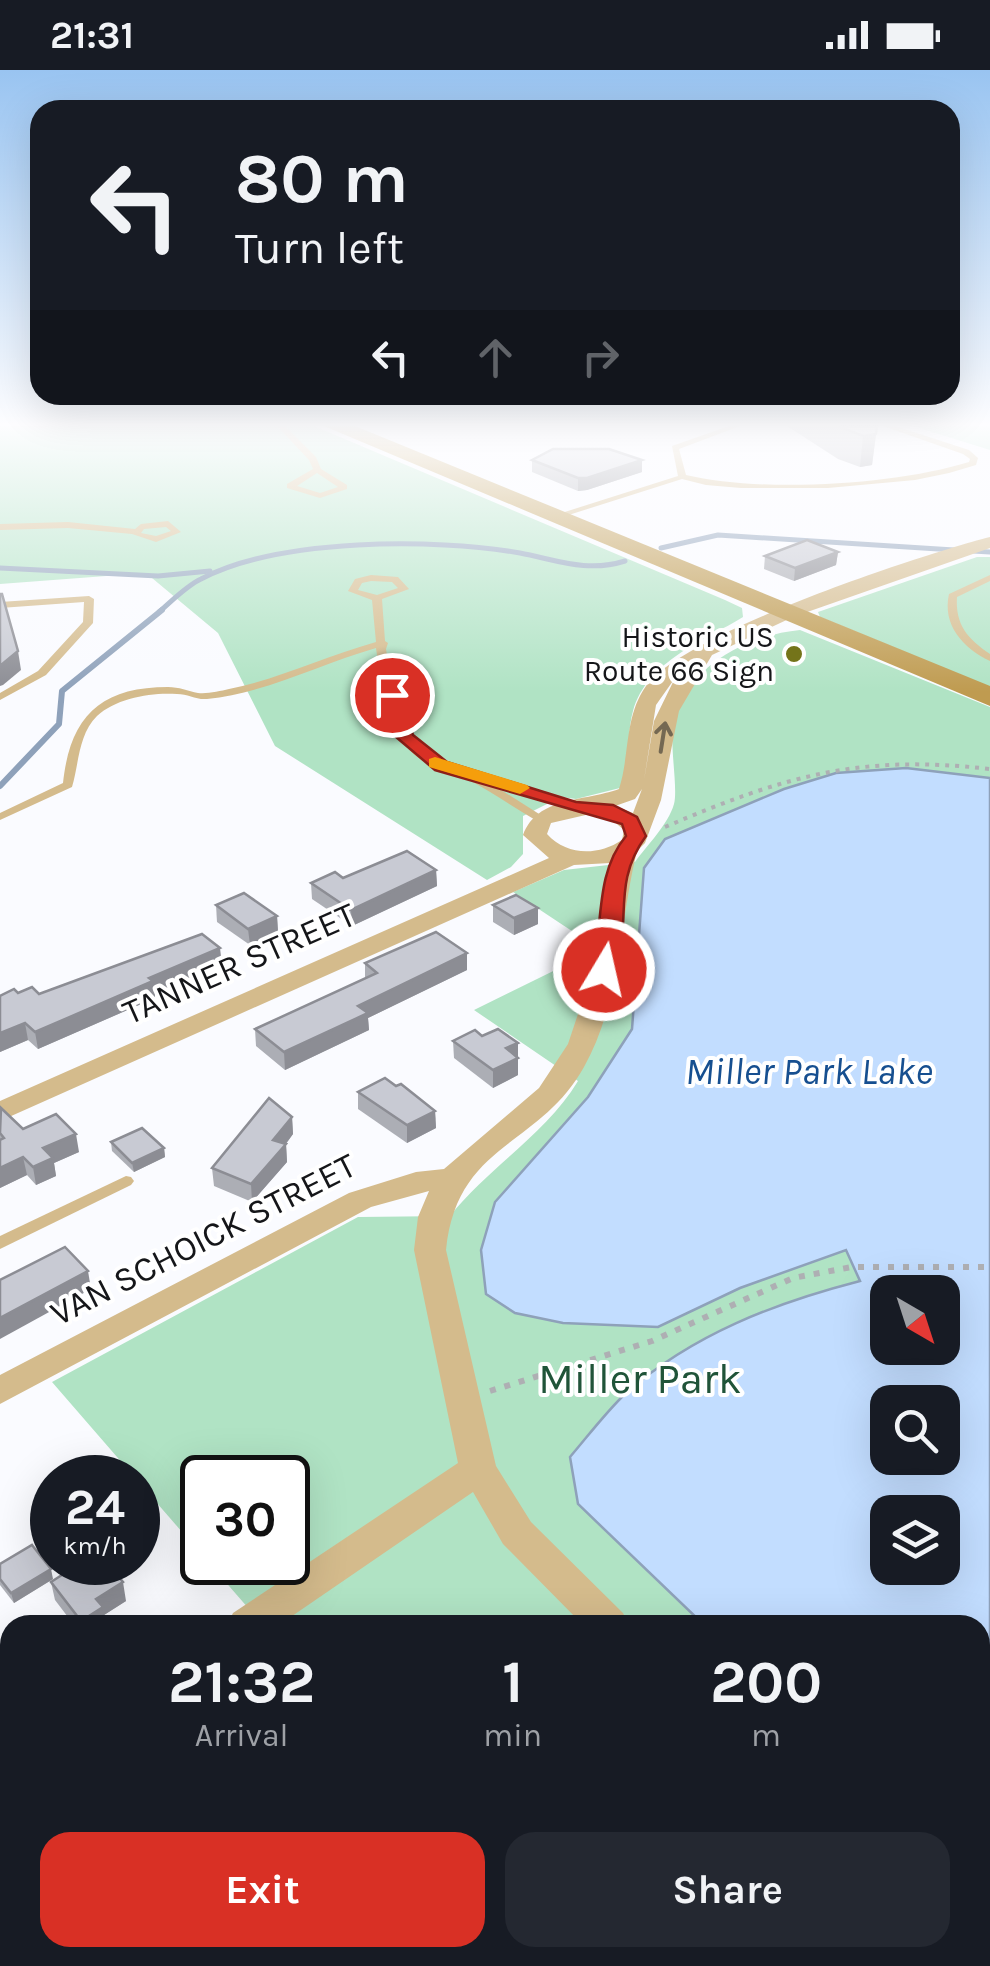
<!DOCTYPE html>
<style>
:root{--surface:#171b24;--page:#242831;--text:#f1f3f6;--muted:#9ea1a6;--accent:#d93025}
body{margin:0;font-family:Karla,sans-serif;background:var(--page);color:var(--text);height:100vh;display:flex;flex-direction:column;font-size:38px;white-space:nowrap}
*{box-sizing:border-box;margin:0}
p{font-size:32px;color:var(--muted)}
.icon{flex:none;width:55px;height:55px;fill:none;stroke:currentColor;stroke-width:2;stroke-linecap:round;stroke-linejoin:round}
.map{position:relative;flex:1;overflow:hidden}
.details{position:absolute;left:0px;top:1545px;width:990px;height:352px;display:flex;flex-direction:column;background:var(--surface);border-radius:30px 30px 0 0;box-shadow:0 10px 40px #0002}
.details>*{flex:none}
.hud{position:absolute;left:30px;top:30px;width:930px;height:305px;border-radius:30px;box-shadow:0 10px 40px #0002;background:#171b24;color:var(--text);overflow:hidden}
.needle{width:65px;rotate:141deg}
.controls{position:absolute;left:870px;top:1205px;display:grid;gap:20px}
.controls a{display:grid;place-items:center;width:90px;height:90px;border-radius:20px;background:var(--surface);box-shadow:0 10px 40px #0002;font-size:50px}
.speed{position:absolute;left:30px;top:1385px;display:flex;gap:20px;font-size:50px;font-weight:700;text-align:center}
.speed>*{display:grid;place-content:center;width:130px;height:130px;border-radius:50%;background:var(--surface);box-shadow:0 10px 40px #0002;line-height:1}
.speed small{font-size:25px;font-weight:400}
.speed .limit{border:5px solid #111;border-radius:15px;background:#fff;color:#111}
.pin{position:absolute;display:grid;place-items:center;width:85px;height:85px;color:#fff;margin:-42px;border:5px solid #fff;border-radius:50%;box-shadow:0 2px 10px #0007}
.me{position:absolute;width:110px;margin:-55px;rotate:9deg;stroke-linejoin:round;filter:drop-shadow(0 0 8px #0008)}
.turn{display:flex;align-items:center;gap:35px;height:210px;padding:0 40px;font-size:45px}
.turn .icon{width:130px;height:130px;stroke-width:2.5}
.turn b{display:block;font-size:70px;line-height:85px}
.lanes{display:flex;align-items:center;height:95px;padding:0 40px;background:#0003;justify-content:center;gap:50px;direction:ltr}
.lanes .off{opacity:.35}
.eta{display:flex;justify-content:space-evenly;align-items:center;height:170px;text-align:center}
.eta b{font-size:60px;font-weight:700;line-height:70px}
.action{display:flex;gap:20px;margin-top:auto;padding:20px 40px}
.action a{flex:1;height:115px;border-radius:30px;background:var(--accent);color:#fff;font-size:40px;font-weight:700;line-height:115px;text-align:center}
.action a+a{background:var(--page);color:var(--text)}
.status{display:flex;justify-content:space-between;align-items:center;height:70px;padding:0 50px;background:var(--surface);direction:ltr}
.status svg{height:28px;fill:currentColor}
.map>svg:first-child{display:block}
</style>
<div class="status"><b>21:31</b><svg viewBox="0 0 49 12"><path d="M0 12V9h3v3zM5 12V6h3v6zM10 12V3h3v9zM15 12V0h3v12zM26 1h20v11H26zM47 4h2v5h-2z"/></svg></div>
<div class="map">
<svg width="990" height="1896" viewBox="0 0 990 1896">
<rect width="100%" height="100%" fill="#fafbff"/>
<g fill="#b0e3c4" fill-rule="evenodd">
<path d="M0 356H314L725 530 742 538 743 547C704 571 647 591 633 641 626 665 632 695 620 718L576 729 561 727 523 746V784L511 797 487 810 275 676 218 563 146 503 0 514Z"/>
<polygon points="913,356 990,356 990,380"/>
<polygon points="977,487 990,487 990,617 820,547 818,542"/>
<path d="M800 560 990 637V1896H0V1765L10 1758V1888H980V1555H263L209 1493 288 1492V1408H202V1485L52 1312 358 1147 450 1146C489 1097 546 1064 578 1011L474 940 592 882 593 875 513 822 564 800 635 792C647 775 668 755 674 734 678 719 670 678 673 657 682 598 747 565 800 560ZM888 1222H942V1278H888ZM888 1332H942V1388H888ZM888 1442H942V1498H888Z"/>
</g>
<path fill="#c2ddff" stroke="#8ea1ba" stroke-width="2.5" fill-rule="evenodd" d="M906 698 990 708V1745L980 1740V1555H704L578 1434 570 1387C588 1366 606 1342 626 1323 693 1264 775 1233 860 1211L846 1180 740 1218 658 1257 563 1253 515 1243 486 1224 481 1180 495 1132 588 1027 632 959 644 798 665 769 784 719 836 703ZM888 1222H942V1278H888ZM888 1332H942V1388H888ZM888 1442H942V1498H888Z"/>
<g fill="none" stroke-linecap="round" stroke-linejoin="round">
<g stroke="#8ea1ba" stroke-width="5">
<polyline points="661,478 718,465 954,480"/>
<polyline points="973,481 990,482"/>
<polyline points="0,498 158,506 210,501"/>
<path d="M159 542C172 531 186 516 201 509 279 468 434 468 520 483 557 490 587 503 625 491"/>
</g>
<polyline stroke="#8ea1ba" stroke-width="6" points="0,716 59,654 62,621 162,540"/>
<path stroke="#aeafb3" stroke-width="4" stroke-dasharray="4 6" stroke-linecap="butt" d="M665 757C785 706 859 684 990 699"/>
<polyline stroke="#aeafb3" stroke-width="6" stroke-dasharray="6 9" stroke-linecap="butt" points="490,1321 652,1271 793,1208 852,1197 990,1197"/>
<g fill="#d4bb8c" fill-rule="evenodd">
<polygon points="9,356 49,356 46,358"/>
<path d="M277 356H285L316 387 321 399 347 415V419L320 428 287 418V414L313 399 309 390ZM317 403 338 417 320 423 297 416Z"/>
<path d="M729 356H740L679 379 686 405C761 423 895 415 969 392L970 389 963 384 883 356H895L969 380 978 388 976 395 949 403 915 410 828 418H741L706 415 682 409 556 449 549 447 678 406 672 376Z"/>
<path d="M168 451 181 462 156 472 132 464 68 458 0 460V454L68 452 135 459 141 454ZM166 457 171 461 156 466 141 463 144 459Z"/>
<path d="M371 505 398 507 409 519 382 529 385 571 388 573 386 579C391 608 394 645 411 670 434 702 478 701 512 711 534 717 556 727 578 736V740H570L505 716 490 713 547 749 541 752 537 751C515 738 493 723 471 711 457 703 441 701 428 694 387 672 382 619 376 578 320 594 266 623 207 629 196 630 188 624 177 624 152 622 116 628 97 646 78 665 79 694 72 717L0 750V743L63 713C70 647 100 617 168 617 179 617 188 621 198 623 208 624 220 621 229 619 279 609 326 586 376 572L372 530 348 521 355 509ZM371 511 392 512 398 518 377 525 358 520 362 513Z"/>
<path d="M990 505V511L957 527C955 555 968 569 990 584V591C963 578 942 555 949 524Z"/>
<polygon points="89,526 94,529 93,553 46,605 0,630 0,623 38,601 83,552 84,532 0,538 0,532"/>
<polygon points="126,1106 131,1107 134,1111 131,1115 0,1179 0,1166"/>
</g>
<g fill="#d4bb8c" fill-rule="evenodd">
<path d="M990 467V478L793 547 712 585 679 641 661 730 645 773 637 781C619 853 621 931 584 997 539 1078 457 1072 446 1180L496 1396 531 1452 623 1543 629 1555H583L503 1474 473 1422 279 1555H227L233 1543 458 1393 414 1180 418 1147 429 1121 371 1137 0 1334V1305L349 1123 416 1102 444 1099 539 1018 568 974 586 920 610 793 574 795 0 1051V1031L549 788 523 765C538 726 583 732 619 719 630 685 624 647 646 616 684 563 920 485 990 467ZM675 608 654 651 644 710 656 635ZM642 719 633 743 615 736 635 729ZM590 744 611 749 624 760 622 770C598 786 567 786 547 764L551 753Z"/>
<polygon points="10,1695 10,1739 0,1743 0,1698"/>
<polygon points="980,1844 990,1848 990,1896 974,1896 967,1888 980,1888"/>
</g>
<polygon fill="#bf9b50" fill-rule="evenodd" points="324,356 355,356 990,616 990,636"/>
</g>
<g fill="#acaeb5">
<polygon points="787,356 877,356 872,395 860,397 838,389"/>
<polygon points="532,390 642,402 587,420 578,421 532,402"/>
<polygon points="838,482 836,495 794,511 764,499 765,486"/>
<polygon points="436,800 437,816 352,856 312,829 311,813 343,808"/>
<polygon points="216,835 277,846 278,862 250,875 217,852"/>
<polygon points="493,835 538,838 538,854 514,865 493,852"/>
<polygon points="467,883 467,900 368,948 369,960 285,1000 256,976 255,959 365,908 365,893"/>
<polygon points="222,895 155,923 155,928 38,979 28,970 0,982 0,926 18,923 39,924"/>
<polygon points="453,971 518,987 518,1005 493,1018 454,988"/>
<polygon points="396,1016 435,1041 436,1058 407,1073 358,1039 358,1022"/>
<polygon points="0,1040 23,1059 79,1082 54,1093 56,1106 36,1115 27,1105 0,1118"/>
<polygon points="292,1047 293,1064 286,1074 287,1092 252,1132 214,1116 212,1098"/>
<polygon points="111,1072 164,1078 165,1087 134,1102 112,1081"/>
<polygon points="0,1494 53,1509 14,1533 0,1515"/>
<polygon points="51,1512 126,1531 104,1545 106,1555 74,1555 55,1530"/>
</g>
<g fill="#8c8d94">
<polygon points="876,364 872,395 860,397 863,366"/>
<polygon points="642,390 642,402 587,420 578,421 578,408"/>
<polygon points="838,482 836,495 794,511 795,498"/>
<polygon points="18,581 21,600 3,615 0,616 0,596"/>
<polygon points="436,800 437,816 352,856 351,840"/>
<polygon points="538,838 538,854 514,865 514,848"/>
<polygon points="277,846 278,862 250,875 248,859"/>
<polygon points="220,878 222,895 155,923 155,928 38,979 35,962 149,908"/>
<polygon points="467,883 467,900 368,948 369,960 285,1000 284,982 358,936"/>
<polygon points="25,953 28,970 0,982 0,963"/>
<polygon points="518,973 518,1005 493,1018 493,1000 506,978"/>
<polygon points="435,1041 436,1058 407,1073 407,1055"/>
<polygon points="292,1047 293,1064 284,1076 286,1074 287,1092 252,1132 251,1114 273,1070"/>
<polygon points="76,1064 79,1082 54,1093 56,1106 36,1115 33,1097 43,1078"/>
<polygon points="164,1078 165,1087 134,1102 132,1093"/>
<polygon points="23,1087 27,1105 0,1118 0,1098"/>
<polygon points="88,1201 91,1219 0,1269 0,1248"/>
<polygon points="51,1499 53,1509 14,1533 11,1523"/>
<polygon points="123,1512 126,1531 104,1545 106,1555 82,1555 81,1551 96,1529"/>
</g>
<g fill="#c8cad3" stroke="#8c8d94" stroke-width="2.5">
<polygon points="838,356 877,356 876,364 863,366"/>
<polygon points="553,379 609,379 642,390 587,408 578,408 532,390"/>
<polygon points="807,470 838,482 795,498 765,486"/>
<polygon points="0,524 2,524 18,581 0,596"/>
<polygon points="407,781 436,800 351,840 311,813 335,802 343,808"/>
<polygon points="244,823 277,846 248,859 216,835"/>
<polygon points="516,825 538,838 514,848 493,835"/>
<polygon points="436,862 467,883 358,936 368,943 284,982 255,959 377,903 365,893"/>
<polygon points="202,864 220,878 149,908 153,911 35,962 25,953 0,963 0,926 14,919 18,923 32,917 39,924"/>
<polygon points="498,959 518,973 506,978 518,988 493,1000 453,971 475,960 482,966"/>
<polygon points="385,1008 396,1016 401,1014 435,1041 407,1055 358,1022"/>
<polygon points="269,1028 292,1047 273,1070 286,1074 251,1114 212,1098"/>
<polygon points="1,1038 23,1059 56,1044 76,1064 43,1078 53,1088 33,1097 23,1087 0,1098 0,1070 4,1068 0,1063"/>
<polygon points="142,1058 164,1078 132,1093 111,1072"/>
<polygon points="65,1177 88,1201 0,1248 0,1210"/>
<polygon points="32,1475 51,1499 11,1523 0,1509 0,1494"/>
<polygon points="82,1492 106,1492 123,1512 96,1529 103,1537 81,1551 51,1512"/>
</g>
<defs><path id="oneway-shaft" d="M-6 0H5M1.5-3L5.5 0L1.5 3" fill="none" stroke-width="1.6" stroke-linecap="round" stroke-linejoin="round" transform="scale(2.5)"/></defs>
<use stroke="#746852" href="#oneway-shaft" transform="translate(663 667) rotate(-81)"/>
<linearGradient id="sky" x2="0" y2="1"><stop stop-color="#99c4f1"/><stop offset="0.57" stop-color="#fdfdff"/><stop offset="1" stop-color="#fdfdff" stop-opacity="0"/></linearGradient>
<rect width="990" height="622" fill="url(#sky)"/>
<path fill="#d93025" stroke="#8d1f18" stroke-width="2.5" d="M392 620 401 625 413 665 447 692 576 732 613 735 637 747 646 766C609 816 635 860 612 904L604 906 593 900C603 855 595 803 626 766L622 754 435 700 396 667 384 625Z"/>
<polygon fill="#f59e0b" points="435,687 527,715 530,718 520,724 429,697 429,689"/>
<circle fill="#74741a" stroke="#fff" stroke-width="4" cx="794" cy="584" r="10"/>
<g text-anchor="middle" stroke-width="8" stroke-linejoin="round" paint-order="stroke">
<g font-size="30" fill="#151619" stroke="#fff" text-anchor="end">
<text x="774" y="577">Historic US<tspan x="774" dy="34">Route 66 Sign</tspan></text>
</g>
<g font-size="35" fill="#151619" stroke="#fff">
<text transform="translate(239 893) rotate(-24)" y="12">TANNER STREET</text>
<text transform="translate(203 1169) rotate(-27)" y="12">VAN SCHOICK STREET</text>
</g>
<g font-size="38" font-style="italic" fill="#164f90" stroke="#fff">
<text x="809" y="1014">Miller Park Lake</text>
</g>
<g font-size="42" fill="#205439" stroke="#fff">
<text x="640" y="1323">Miller Park</text>
</g>
</g>
</svg>
<div class="controls">
<a><svg class="needle" viewBox="-14 -14 28 28"><path d="M0-13l5 13h-10z" fill="#e53935"/><path d="M0 13l5-13h-10z" fill="#9ea1a6"/></svg></a>
<a><svg class="icon" aria-label="search" viewBox="0 0 24 24"><circle cx="10" cy="10" r="6"/><path d="M15 15l6 6"/></svg></a>
<a><svg class="icon" aria-label="layers" viewBox="0 0 24 24"><path d="M12 4l9 5-9 5-9-5zM3 14l9 5 9-5"/></svg></a>
</div>
<div class="speed"><div>24<small>km/h</small></div><div class="limit">30</div></div>
<div class="pin" style="left:392px;top:625px;background:#d93025"><svg class="icon" aria-label="arrive" viewBox="0 0 24 24"><path d="M6 21V4h12l-3 4 3 4H6"/></svg></div>
<svg class="me" style="left:604px;top:900px" viewBox="-20 -20 40 40"><circle r="17" fill="#d93025" stroke="#fff" stroke-width="3"/><path d="M0-11L8 9 0 5-8 9z" fill="#fff"/></svg>
<div class="hud">
<div class="turn"><svg class="icon" aria-label="left" viewBox="0 0 24 24"><path d="M17 20v-9H6M10 6l-5 5 5 5"/></svg><div><b>80 m</b>Turn left</div></div>
<div class="lanes"><svg class="icon" aria-label="left" viewBox="0 0 24 24"><path d="M17 20v-9H6M10 6l-5 5 5 5"/></svg><svg class="icon off" aria-label="ahead" viewBox="0 0 24 24"><path d="M12 20V5M6 11l6-6 6 6"/></svg><svg class="icon off" aria-label="right" viewBox="0 0 24 24"><path d="M7 20v-9h11M14 6l5 5-5 5"/></svg></div>
</div>
<section class="details">
<div class="eta">
<div><b>21:32</b><p>Arrival</p></div>
<div><b>1</b><p>min</p></div>
<div><b>200</b><p>m</p></div>
</div>
<div class="action"><a>Exit</a><a>Share</a></div>
</section>
</div>
